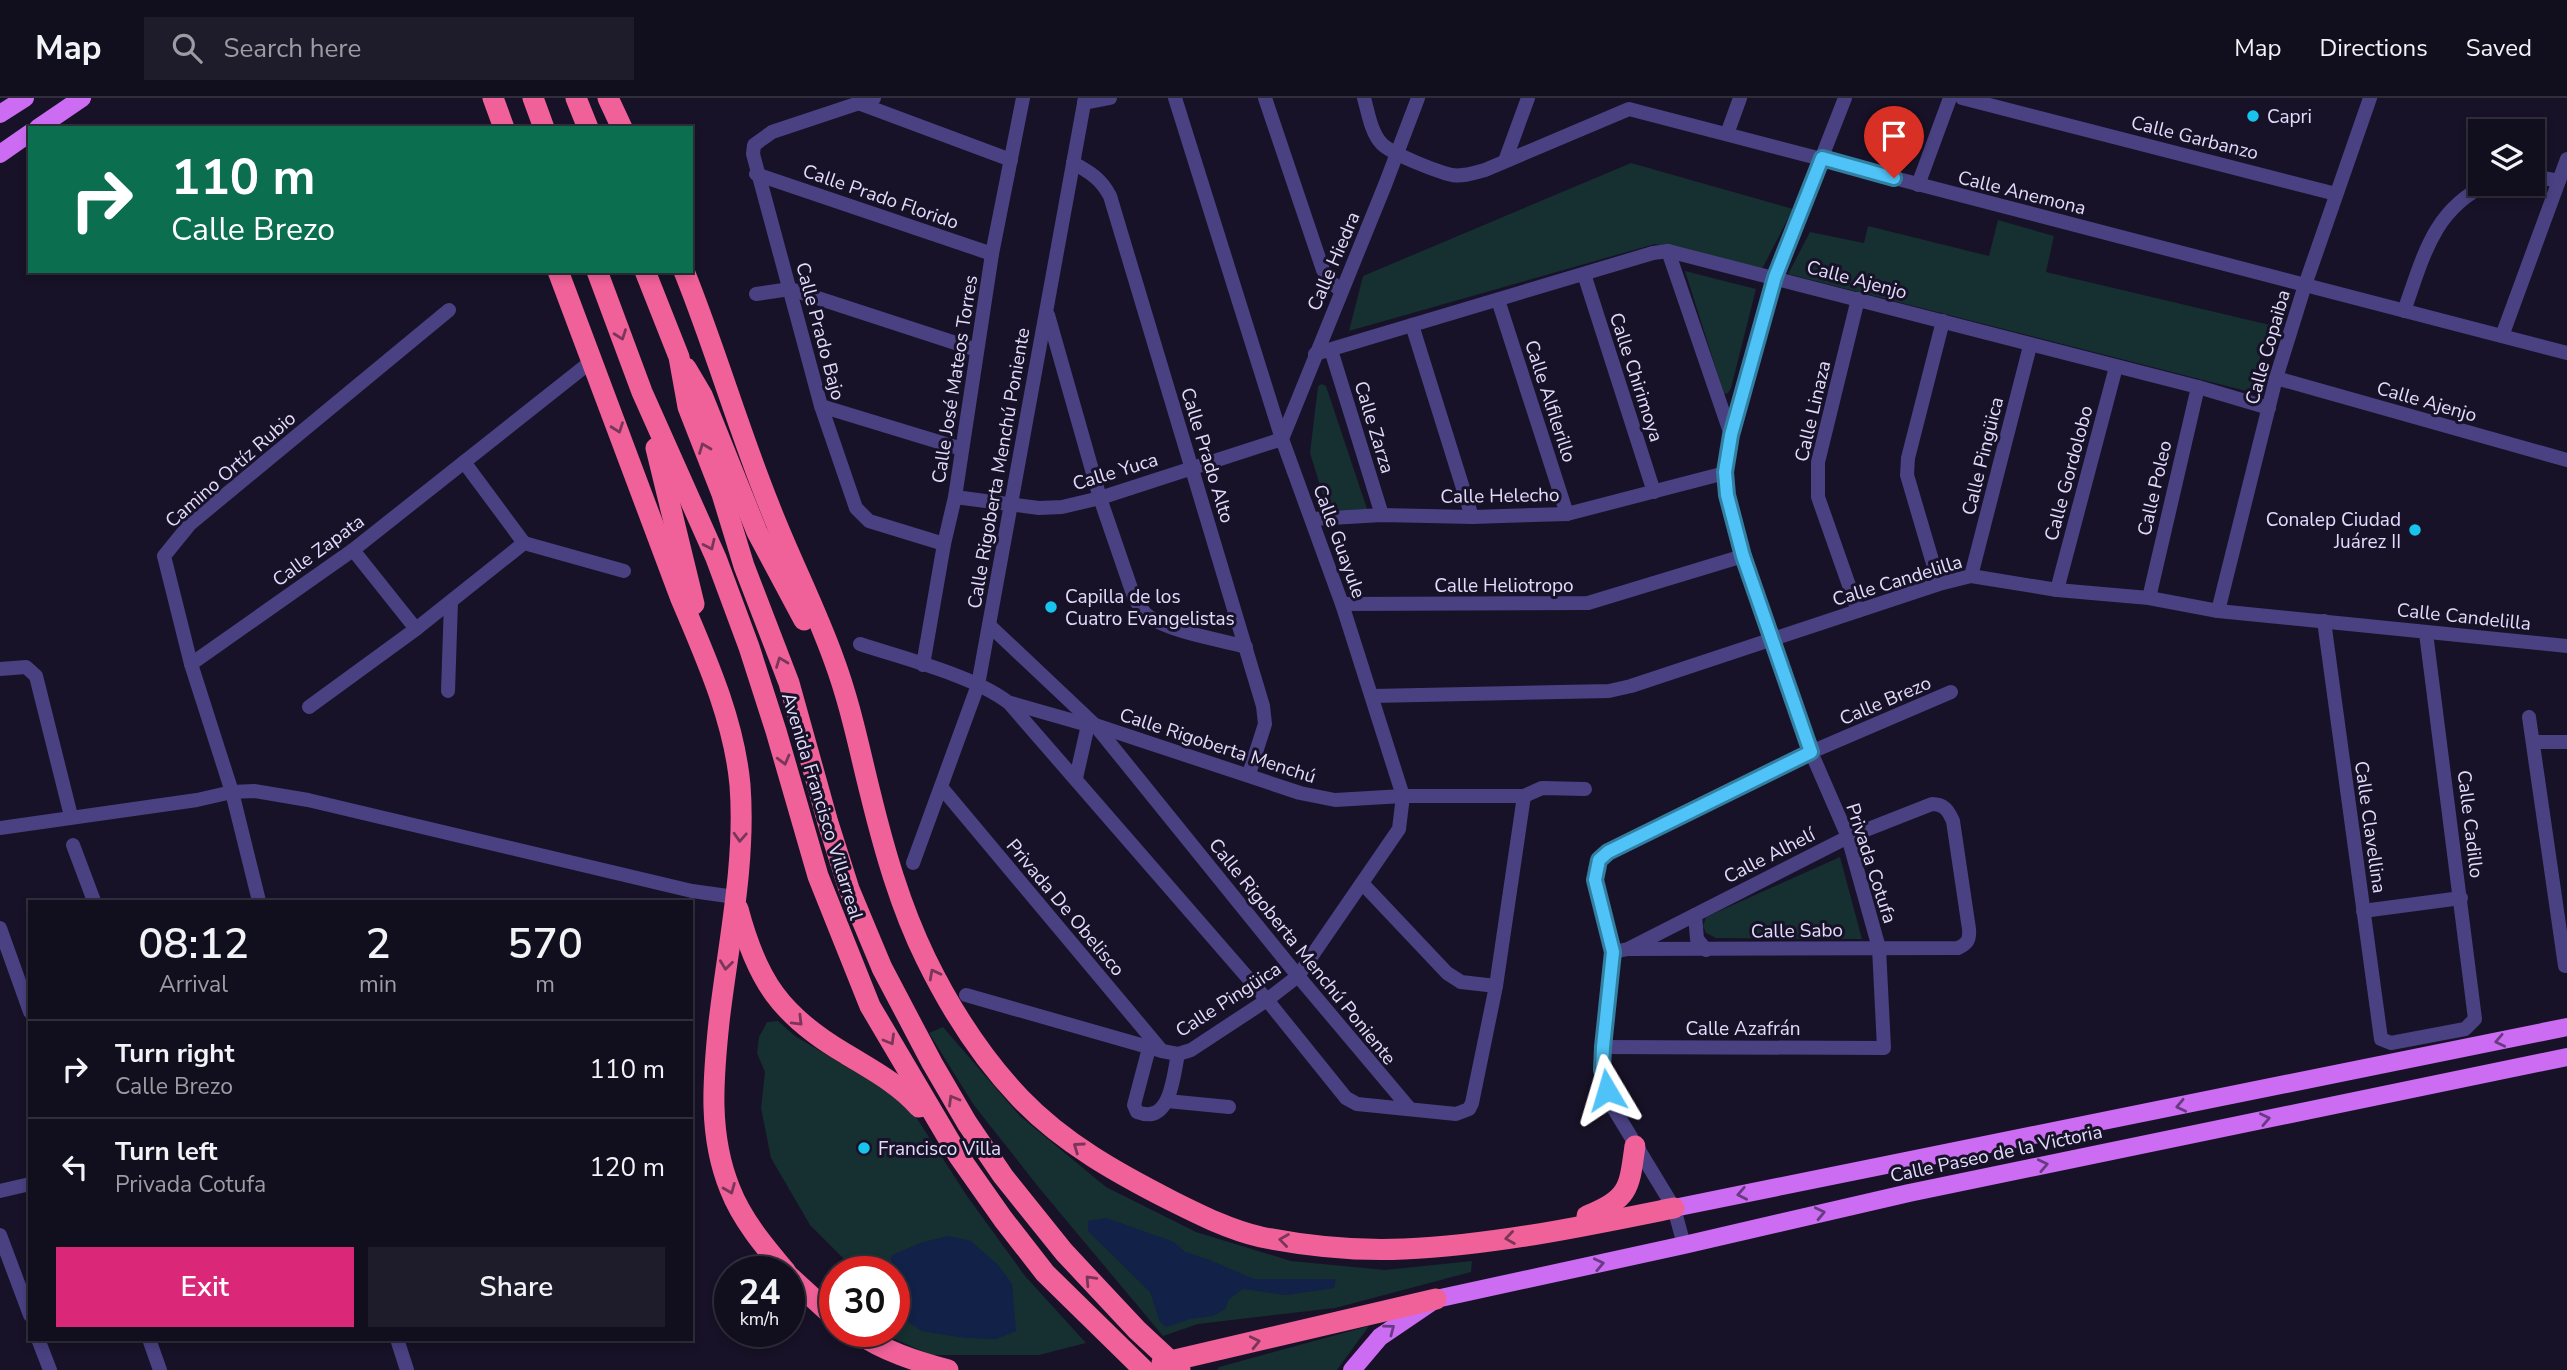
<!DOCTYPE html>
<meta charset="utf-8">
<style>
:root{--surface:#110e1d;--page:#1e1c2a;--text:#f1f3f6;--muted:#9c9ca4;--line:#302e3b;--accent:#db2777}
body{margin:0;font-family:"Nunito Sans",sans-serif;background:var(--page);color:var(--text);height:100vh;display:flex;flex-direction:column;font-size:26px;white-space:nowrap}
*{box-sizing:border-box;margin:0}
p{font-size:23px;color:var(--muted)}
.icon{flex:none;width:38px;height:38px;fill:none;stroke:currentColor;stroke-width:2;stroke-linecap:round;stroke-linejoin:round}
.map{position:relative;flex:1;overflow:hidden}
.sheet{position:absolute;left:28px;top:802px;width:665px;height:441px;display:flex;flex-direction:column;background:var(--surface);border-radius:0px;box-shadow:0 4px 10px #0003,0 0 0 2px var(--line)}
.sheet>*{flex:none}
.banner{position:absolute;left:28px;top:28px;width:665px;height:147px;border-radius:0px;box-shadow:0 4px 10px #0003,0 0 0 2px var(--line);background:#0b6e4f;color:#fff;overflow:hidden}
.tools{position:absolute;left:2468px;top:21px;display:grid;gap:14px}
.tools a{display:grid;place-items:center;width:77px;height:77px;border-radius:0px;background:var(--surface);box-shadow:0 4px 10px #0003,0 0 0 2px var(--line);font-size:35px}
.speed{position:absolute;left:714px;top:1158px;display:flex;gap:14px;font-size:35px;font-weight:700;text-align:center}
.speed>*{display:grid;place-content:center;width:91px;height:91px;border-radius:50%;background:var(--surface);box-shadow:0 4px 10px #0003,0 0 0 2px var(--line);line-height:1}
.speed small{font-size:18px;font-weight:400}
.speed .limit{border:10px solid #d22;background:#fff;color:#111}
.pin{position:absolute;display:grid;place-items:center;width:60px;height:60px;color:#fff;margin:-72px -30px;border-radius:50% 50% 50% 0;rotate:-45deg;box-shadow:0 0 7px #0007}
.pin .icon{rotate:45deg}
.me{position:absolute;width:77px;margin:-38px;rotate:353deg;stroke-linejoin:round;filter:drop-shadow(0 0 5px #0008)}
.turn{display:flex;align-items:center;gap:24px;height:147px;padding:0 28px;font-size:32px}
.turn .icon{width:91px;height:91px;stroke-width:2.5}
.turn b{display:block;font-size:49px;line-height:60px}
.eta{display:flex;justify-content:space-evenly;align-items:center;height:119px;text-align:center}
.eta b{font-size:42px;font-weight:600;line-height:49px}
.cta{display:flex;gap:14px;margin-top:auto;padding:14px 28px}
.cta a{flex:1;height:80px;border-radius:0px;background:var(--accent);color:#fff;font-size:28px;font-weight:600;line-height:80px;text-align:center}
.cta a+a{background:var(--page);color:var(--text)}
ul{padding:0;list-style:none}
li{display:flex;align-items:center;gap:21px;height:98px;padding:0 28px;border-top:2px solid var(--line)}
li div{flex:1}
li b{display:block;font-size:26px}
li em{font-style:normal}
header{display:flex;align-items:center;gap:42px;box-sizing:border-box;height:98px;padding:0 35px;background:var(--surface);border-bottom:2px solid var(--line)}
header strong{font-size:33px}
nav{display:flex;gap:38px;margin-inline-start:auto;font-size:24px}
.search{width:490px;height:63px;background:var(--page);display:flex;align-items:center;gap:18px;box-sizing:border-box;padding:0 24px;border-radius:0px;color:var(--muted);font-size:26px}
.map>svg:first-child{display:block}
</style>
<header>
<strong>Map</strong>
<div class="search"><svg class="icon" aria-label="search" viewBox="0 0 24 24"><circle cx="10" cy="10" r="6"/><path d="M15 15l6 6"/></svg>Search here</div>
<nav><a>Map</a><a>Directions</a><a>Saved</a></nav>
</header>
<div class="map">
<svg width="2567" height="1272" viewBox="0 0 2567 1272">
<rect width="100%" height="100%" fill="#171227"/>
<g fill="#162f30">
<polygon points="1631,65 1793,111 1762,171 1655,146 1349,233 1363,178"/>
<polygon points="1998,122 2054,138 2046,174 2270,227 2250,294 1788,176 1810,134 1864,145 1868,128 1989,158"/>
<polygon points="1685,173 1756,191 1731,290 1728,295 1724,296"/>
<polygon points="1322,286 1326,288 1367,411 1328,413 1310,355 1318,288"/>
<polygon points="1840,759 1862,841 1716,840 1706,835 1703,828 1706,819"/>
<polygon points="778,923 795,938 907,1005 967,1098 1025,1178 1086,1245 1039,1257 931,1257 883,1236 881,1234 894,1234 894,1174 857,1174 810,1127 771,1060 761,1010 765,974 757,955 759,939 767,924"/>
<polygon points="943,929 1020,1018 1106,1089 1196,1134 1291,1163 1385,1172 1472,1163 1471,1174 1335,1210 1198,1226 1163,1238 1040,1091 973,1006 929,935"/>
<polygon points="1369,1228 1337,1272 1217,1272 1219,1269"/>
</g>
<g fill="#112147">
<polygon points="1106,1120 1174,1144 1185,1154 1207,1161 1254,1181 1336,1181 1334,1190 1286,1197 1243,1191 1229,1201 1225,1211 1213,1218 1190,1221 1166,1229 1160,1224 1150,1194 1088,1133 1088,1123"/>
<polygon points="948,1138 971,1143 999,1168 1012,1186 1016,1233 996,1241 965,1240 922,1233 902,1220 894,1209 894,1174 879,1174 878,1171 890,1169 892,1157 923,1144"/>
</g>
<g fill="none" stroke-linecap="round" stroke-linejoin="round">
<g stroke="#494182" stroke-width="14">
<polyline points="874,0 772,34 754,47 753,56 821,308 856,410 869,423 944,446"/>
<polyline points="1265,0 1323,172 1329,182 1341,193"/>
<path d="M1364 0C1368 14 1371 35 1382 46 1392 56 1438 74 1452 77 1463 79 1474 75 1485 72L1629 11 2567 255"/>
<polyline points="1962,0 2336,96"/>
<polyline points="858,5 1011,62"/>
<polyline points="1084,5 1110,0"/>
<polyline points="1727,36 1740,0"/>
<polyline points="1505,63 1528,0"/>
<path d="M1073 65C1090 74 1101 81 1110 98L1263 608 1265 626 1249 676"/>
<polyline points="756,76 992,156"/>
<polyline points="2532,78 2559,83"/>
<polyline points="1918,87 1950,0"/>
<polyline points="1668,153 1731,337"/>
<polyline points="1584,176 1654,394"/>
<polyline points="756,196 790,191 977,252"/>
<polyline points="1498,202 1567,416"/>
<path d="M2404 213C2423 160 2433 111 2488 86"/>
<path d="M1048 217 1100 400 1134 499C1139 508 1143 515 1151 520 1176 535 1217 541 1246 549"/>
<polyline points="1412,227 1472,419"/>
<polyline points="2502,238 2567,61"/>
<polyline points="1331,252 1382,417"/>
<polyline points="1315,256 1653,155 1668,153 2198,289 2269,310"/>
<polyline points="2276,280 2567,362"/>
<polyline points="821,308 962,351"/>
<polyline points="464,364 524,445"/>
<polyline points="955,399 1039,410 1062,409 1100,400 1282,341 1385,87 1418,0"/>
<polyline points="1313,421 1382,417 1472,419 1567,416 1725,375"/>
<polyline points="353,452 416,531"/>
<polyline points="1971,478 2030,248"/>
<polyline points="1939,486 1907,377 1908,360 1943,223"/>
<polyline points="2057,492 2116,269"/>
<polyline points="2149,500 2198,289"/>
<polyline points="1342,506 1588,505 1743,458"/>
<polyline points="1858,513 1818,399 1818,364 1858,201"/>
<polyline points="2218,513 2276,280 2305,187 2370,0"/>
<polyline points="2324,523 2381,941 2391,945 2465,931 2475,921 2426,535"/>
<polyline points="989,527 1095,627 1298,878 1410,1011"/>
<path d="M860 546C902 560 975 578 1009 605L1267 902 1346 1000 1357 1006 1456 1016 1469 1011 1472 1005 1496 888 1524 698"/>
<polyline points="191,566 353,452 593,262"/>
<polyline points="923,567 944,446 955,399 992,156 1023,0"/>
<polyline points="0,571 26,569 36,578 71,718"/>
<polyline points="448,593 451,504"/>
<polyline points="1372,598 1609,593 1631,588 1939,486 1971,478 2057,492 2149,500 2218,513 2567,548"/>
<polyline points="1011,605 1088,627 1095,627 1300,695 1335,702 1403,698 1524,698 1542,690 1585,691"/>
<polyline points="309,609 416,531 524,445 624,473"/>
<polyline points="2529,619 2565,868"/>
<polyline points="2533,644 2567,644"/>
<polyline points="1076,680 1088,627"/>
<polyline points="941,689 1162,953"/>
<polyline points="0,730 197,702 232,694 254,693 308,702 692,793 735,799"/>
<polyline points="73,747 94,803"/>
<polyline points="913,765 978,587 1085,0"/>
<polyline points="1362,785 1447,875 1461,884 1496,888"/>
<polyline points="259,803 232,694 191,566 164,458 190,426 449,212"/>
<polyline points="2363,813 2461,800"/>
<polyline points="1695,817 1697,841 1706,852"/>
<polyline points="0,830 30,914"/>
<path d="M1613 854 1628 851 1958 850C1967 846 1970 842 1969 831L1953 723C1948 712 1944 706 1932 706L1848 739 1628 851"/>
<polyline points="966,897 1162,953 1178,956 1191,952 1267,902 1298,878 1399,731 1403,698 1342,506 1282,341 1175,0"/>
<polyline points="1603,949 1884,950 1879,850 1848,739 1811,654 1743,458 1727,397 1725,375 1731,337 1775,179 1845,0"/>
<path d="M1149 950 1134 1007 1137 1014C1171 1027 1173 979 1178 956"/>
<polyline points="1167,1003 1229,1009"/>
<polyline points="0,1093 30,1086"/>
<polyline points="0,1137 30,1217"/>
<polyline points="1684,1147 1674,1110 1614,1011 1602,972 1613,854 1595,781 1595,772 1599,762 1608,754 1811,654 1951,594"/>
<polyline points="38,1241 50,1272"/>
<polyline points="149,1241 160,1272"/>
<polyline points="397,1241 407,1272"/>
</g>
<g stroke="#cc6cf2" stroke-width="18">
<polyline points="0,16 25,0"/>
<polyline points="38,30 82,0"/>
<polyline points="0,56 30,35"/>
<polyline points="1674,1110 2567,929"/>
<polyline points="1352,1272 1380,1239 1436,1201 1684,1147 1909,1095 2567,959"/>
</g>
<g stroke="#f16199" stroke-width="21">
<polyline points="493,0 504,30"/>
<polyline points="533,0 544,30"/>
<polyline points="576,0 588,30"/>
<polyline points="608,0 622,30"/>
<path d="M558 173 681 501C706 560 734 622 740 687 746 765 728 847 719 924 713 981 708 1037 730 1091 742 1122 765 1149 786 1174"/>
<polyline points="597,173 642,294 716,460 749,549 776,633 818,778 870,908 958,1057 1003,1121 1045,1175 1144,1272"/>
<polyline points="645,173 679,259 688,309 722,396 744,468 789,585 828,725 849,791 882,870 932,965 967,1025 1003,1078 1064,1154 1137,1232 1180,1272"/>
<path d="M684 173C715 250 738 330 769 407 789 459 815 509 834 562 850 605 859 650 870 694 884 751 900 808 926 861 950 910 982 960 1020 1000 1063 1045 1117 1075 1172 1103 1200 1117 1230 1132 1261 1139 1306 1148 1358 1153 1404 1151 1495 1147 1585 1128 1674 1110"/>
<polyline points="686,270 702,297 757,434 804,522"/>
<polyline points="656,350 694,506"/>
<path d="M738 811C757 883 781 918 846 956 872 972 899 986 919 1009"/>
<path d="M1587 1118C1629 1100 1629 1092 1635 1048"/>
<polyline points="789,1178 835,1220"/>
<path d="M856 1234C884 1253 915 1263 948 1272"/>
<polyline points="1162,1265 1436,1201"/>
</g>
</g>
<defs><path id="oneway-chevron" d="M-2-3.5L2.5 0L-2 3.5" fill="none" stroke-width="1.6" stroke-linecap="round" stroke-linejoin="round" transform="scale(1.75)"/></defs>
<g stroke="#79365a">
<use href="#oneway-chevron" transform="translate(621 237) rotate(70)"/>
<use href="#oneway-chevron" transform="translate(618 330) rotate(70)"/>
<use href="#oneway-chevron" transform="translate(704 350) rotate(-111)"/>
<use href="#oneway-chevron" transform="translate(710 447) rotate(65)"/>
<use href="#oneway-chevron" transform="translate(781 564) rotate(-111)"/>
<use href="#oneway-chevron" transform="translate(784 662) rotate(75)"/>
<use href="#oneway-chevron" transform="translate(740 739) rotate(93)"/>
<use href="#oneway-chevron" transform="translate(726 867) rotate(97)"/>
<use href="#oneway-chevron" transform="translate(934 876) rotate(-118)"/>
<use href="#oneway-chevron" transform="translate(798 923) rotate(45)"/>
<use href="#oneway-chevron" transform="translate(890 942) rotate(60)"/>
<use href="#oneway-chevron" transform="translate(953 1002) rotate(-120)"/>
<use href="#oneway-chevron" transform="translate(1078 1049) rotate(-145)"/>
<use href="#oneway-chevron" transform="translate(730 1091) rotate(68)"/>
<use href="#oneway-chevron" transform="translate(1510 1140) rotate(172)"/>
<use href="#oneway-chevron" transform="translate(1284 1142) rotate(-172)"/>
<use href="#oneway-chevron" transform="translate(1090 1182) rotate(-133)"/>
<use href="#oneway-chevron" transform="translate(1255 1244) rotate(-13)"/>
</g>
<g stroke="#683a82">
<use href="#oneway-chevron" transform="translate(2500 943) rotate(168)"/>
<use href="#oneway-chevron" transform="translate(2181 1008) rotate(168)"/>
<use href="#oneway-chevron" transform="translate(2265 1021) rotate(-12)"/>
<use href="#oneway-chevron" transform="translate(2043 1067) rotate(-12)"/>
<use href="#oneway-chevron" transform="translate(1742 1096) rotate(169)"/>
<use href="#oneway-chevron" transform="translate(1820 1115) rotate(-13)"/>
<use href="#oneway-chevron" transform="translate(1599 1166) rotate(-12)"/>
<use href="#oneway-chevron" transform="translate(1390 1231) rotate(-37)"/>
</g>
<g fill="none" stroke-linecap="round" stroke-linejoin="round">
<g stroke="#337fa1" stroke-width="18">
<polyline id="route" points="1607,992 1602,972 1603,949 1613,854 1595,782 1599,762 1608,754 1811,654 1743,458 1727,397 1725,374 1731,337 1775,179 1822,60 1894,80"/>
</g>
<use href="#route" stroke="#4fc3f7" stroke-width="12"/>
</g>
<g fill="#18c4eb" stroke="#171227" stroke-width="2.5">
<circle cx="2253" cy="18" r="7"/>
<circle cx="2415" cy="432" r="7"/>
<circle cx="1051" cy="509" r="7"/>
<circle cx="864" cy="1050" r="7"/>
</g>
<g text-anchor="middle" stroke-width="6" stroke-linejoin="round" paint-order="stroke">
<g font-size="19" fill="#e2dbfc" stroke="#171227" text-anchor="start">
<text x="2267" y="25">Capri</text>
<text x="2401" y="428" text-anchor="end">Conalep Ciudad<tspan x="2401" dy="22">Juárez II</tspan></text>
<text x="1065" y="505">Capilla de los<tspan x="1065" dy="22">Cuatro Evangelistas</tspan></text>
<text x="878" y="1057">Francisco Villa</text>
</g>
<g font-size="19" fill="#e2dbfc" stroke="#171227">
<text transform="translate(2195 39) rotate(14)" y="7">Calle Garbanzo</text>
<text transform="translate(2022 94) rotate(14)" y="7">Calle Anemona</text>
<text transform="translate(881 98) rotate(19)" y="7">Calle Prado Florido</text>
<text transform="translate(1333 163) rotate(-67)" y="7">Calle Hiedra</text>
<text transform="translate(1857 181) rotate(15)" y="7">Calle Ajenjo</text>
<text transform="translate(821 233) rotate(75)" y="7">Calle Prado Bajo</text>
<text transform="translate(2267 249) rotate(-74)" y="7">Calle Copaiba</text>
<text transform="translate(1637 279) rotate(72)" y="7">Calle Chirimoya</text>
<text transform="translate(954 281) rotate(-81)" y="7">Calle José Mateos Torres</text>
<text transform="translate(1551 303) rotate(72)" y="7">Calle Alfilerillo</text>
<text transform="translate(2427 303) rotate(16)" y="7">Calle Ajenjo</text>
<text transform="translate(1812 313) rotate(-77)" y="7">Calle Linaza</text>
<text transform="translate(1375 329) rotate(73)" y="7">Calle Zarza</text>
<text transform="translate(1208 357) rotate(73)" y="7">Calle Prado Alto</text>
<text transform="translate(1982 358) rotate(-76)" y="7">Calle Pingüica</text>
<text transform="translate(998 370) rotate(-80)" y="7">Calle Rigoberta Menchú Poniente</text>
<text transform="translate(230 371) rotate(-41)" y="7">Camino Ortíz Rubio</text>
<text transform="translate(1115 373) rotate(-17)" y="7">Calle Yuca</text>
<text transform="translate(2068 375) rotate(-75)" y="7">Calle Gordolobo</text>
<text transform="translate(2154 390) rotate(-77)" y="7">Calle Poleo</text>
<text transform="translate(1500 397) rotate(-1)" y="7">Calle Helecho</text>
<text transform="translate(1340 443) rotate(70)" y="7">Calle Guayule</text>
<text transform="translate(318 452) rotate(-36)" y="7">Calle Zapata</text>
<text transform="translate(1897 482) rotate(-17)" y="7">Calle Candelilla</text>
<text x="1504" y="494">Calle Heliotropo</text>
<text transform="translate(2464 518) rotate(6)" y="7">Calle Candelilla</text>
<text transform="translate(1885 602) rotate(-23)" y="7">Calle Brezo</text>
<text transform="translate(1218 647) rotate(18)" y="7">Calle Rigoberta Menchú</text>
<text transform="translate(823 708) rotate(73)" y="7">Avenida Francisco Villarreal</text>
<text transform="translate(2471 726) rotate(83)" y="7">Calle Cadillo</text>
<text transform="translate(2371 729) rotate(82)" y="7">Calle Clavellina</text>
<text transform="translate(1769 757) rotate(-27)" y="7">Calle Alhelí</text>
<text transform="translate(1872 765) rotate(72)" y="7">Privada Cotufa</text>
<text transform="translate(1066 809) rotate(50)" y="7">Privada De Obelisco</text>
<text transform="translate(1797 832) rotate(-1)" y="7">Calle Sabo</text>
<text transform="translate(1303 853) rotate(51)" y="7">Calle Rigoberta Menchú Poniente</text>
<text transform="translate(1228 901) rotate(-33)" y="7">Calle Pingüica</text>
<text x="1743" y="937">Calle Azafrán</text>
<text transform="translate(1996 1055) rotate(-12)" y="7">Calle Paseo de la Victoria</text>
</g>
</g>
</svg>
<div class="tools">
<a><svg class="icon" aria-label="layers" viewBox="0 0 24 24"><path d="M12 4l9 5-9 5-9-5zM3 14l9 5 9-5"/></svg></a>
</div>
<div class="speed"><div>24<small>km/h</small></div><div class="limit">30</div></div>
<div class="pin" style="left:1894px;top:80px;background:#d93025"><svg class="icon" aria-label="arrive" viewBox="0 0 24 24"><path d="M6 21V4h12l-3 4 3 4H6"/></svg></div>
<svg class="me" style="left:1607px;top:992px" viewBox="-20 -20 40 40"><path d="M0-17L14 15 0 8-14 15z" fill="#4fc3f7" stroke="#fff" stroke-width="4"/></svg>
<div class="banner">
<div class="turn"><svg class="icon" aria-label="right" viewBox="0 0 24 24"><path d="M7 20v-9h11M14 6l5 5-5 5"/></svg><div><b>110 m</b>Calle Brezo</div></div>
</div>
<section class="sheet">
<div class="eta">
<div><b>08:12</b><p>Arrival</p></div>
<div><b>2</b><p>min</p></div>
<div><b>570</b><p>m</p></div>
</div>
<ul>
<li><svg class="icon" aria-label="right" viewBox="0 0 24 24"><path d="M7 20v-9h11M14 6l5 5-5 5"/></svg><div><b>Turn right</b><p>Calle Brezo</p></div><em>110 m</em></li>
<li><svg class="icon" aria-label="left" viewBox="0 0 24 24"><path d="M17 20v-9H6M10 6l-5 5 5 5"/></svg><div><b>Turn left</b><p>Privada Cotufa</p></div><em>120 m</em></li>
</ul>
<div class="cta"><a>Exit</a><a>Share</a></div>
</section>
</div>
